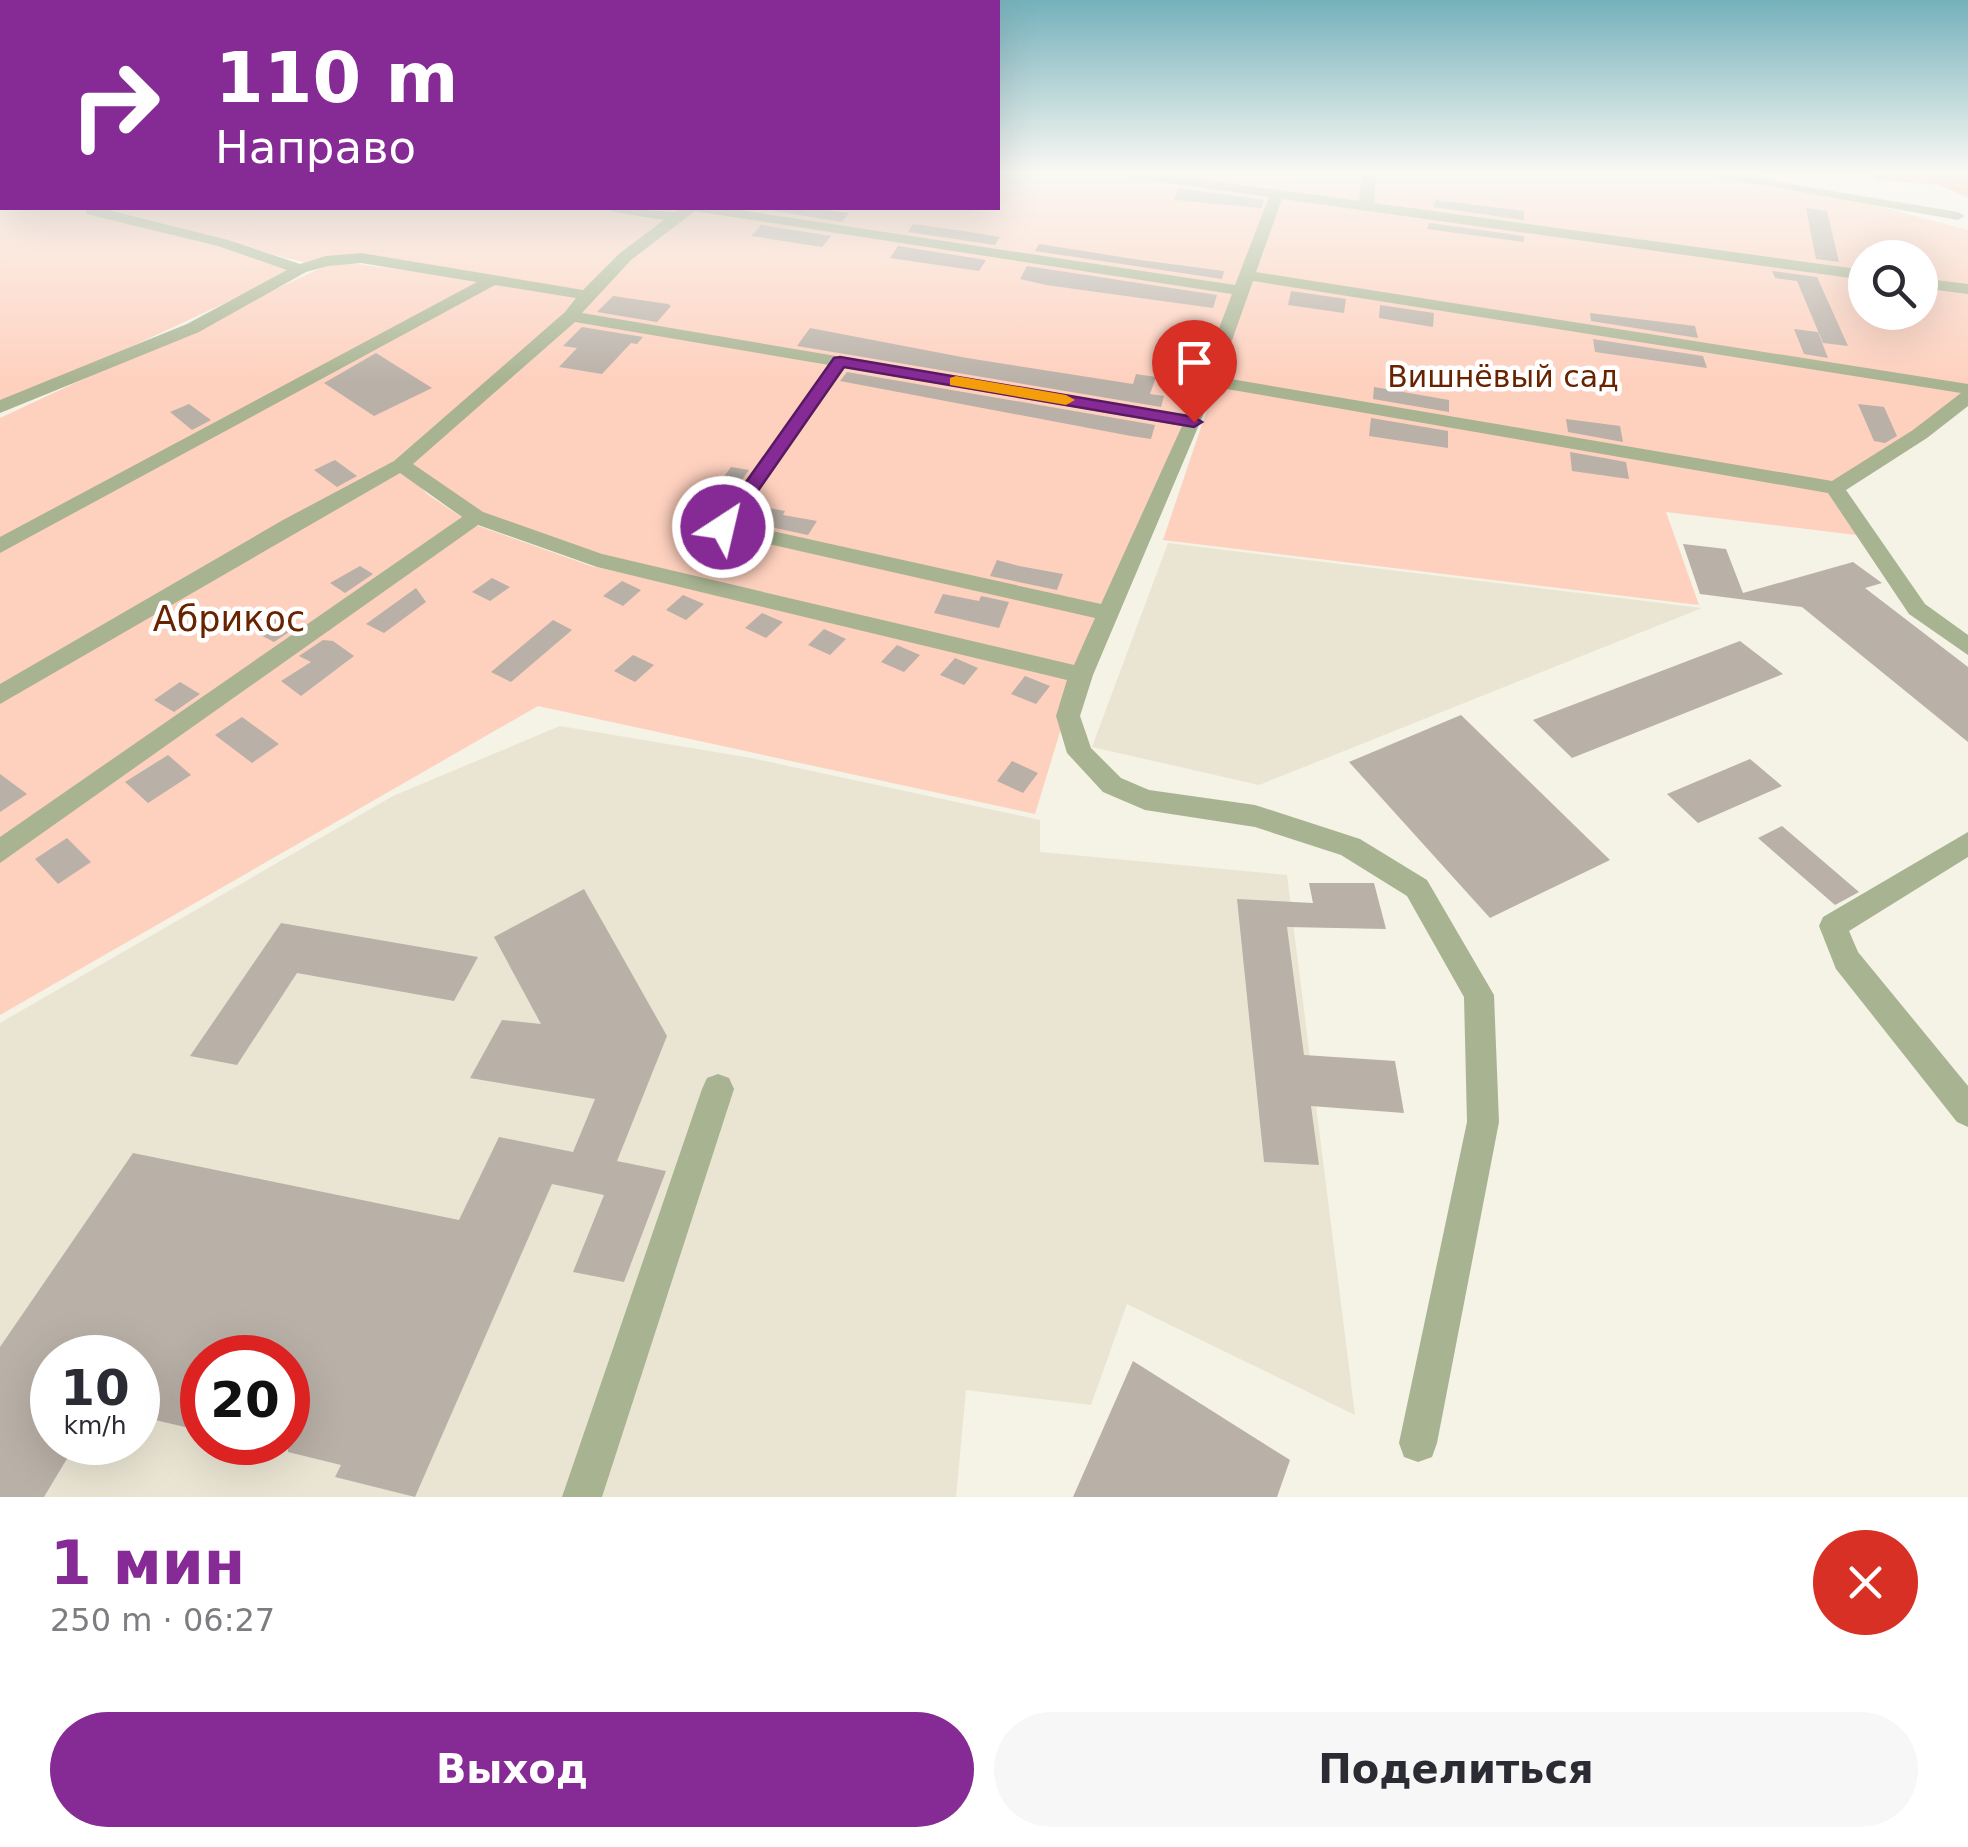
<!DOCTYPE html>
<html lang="ru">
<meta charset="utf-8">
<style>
:root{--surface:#fff;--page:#f7f7f7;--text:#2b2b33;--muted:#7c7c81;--accent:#862a95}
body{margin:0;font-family:"DejaVu Sans",sans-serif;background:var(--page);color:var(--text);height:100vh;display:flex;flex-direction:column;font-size:38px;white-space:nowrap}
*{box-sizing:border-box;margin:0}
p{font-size:32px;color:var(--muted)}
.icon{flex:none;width:55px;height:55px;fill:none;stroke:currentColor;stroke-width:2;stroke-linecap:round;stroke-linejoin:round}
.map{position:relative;height:1497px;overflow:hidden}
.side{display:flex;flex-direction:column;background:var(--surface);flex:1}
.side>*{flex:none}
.guide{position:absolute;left:0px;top:0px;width:1000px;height:210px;box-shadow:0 10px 40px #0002;background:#862a95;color:#fff;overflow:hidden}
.tools{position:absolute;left:1848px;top:240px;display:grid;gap:20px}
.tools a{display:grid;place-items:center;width:90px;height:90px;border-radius:50%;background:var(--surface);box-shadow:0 10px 40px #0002;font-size:50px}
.speed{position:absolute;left:30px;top:1335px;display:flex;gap:20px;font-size:50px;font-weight:700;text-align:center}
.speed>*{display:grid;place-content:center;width:130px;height:130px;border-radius:50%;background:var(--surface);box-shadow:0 10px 40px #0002;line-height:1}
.speed small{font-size:25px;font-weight:400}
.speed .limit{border:15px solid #d22;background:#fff;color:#111}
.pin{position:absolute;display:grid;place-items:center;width:85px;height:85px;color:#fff;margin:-102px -42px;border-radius:50% 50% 50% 0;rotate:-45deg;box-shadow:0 0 10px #0007}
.pin .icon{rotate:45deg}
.me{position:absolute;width:110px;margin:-55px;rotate:35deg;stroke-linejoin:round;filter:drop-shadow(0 0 8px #0008)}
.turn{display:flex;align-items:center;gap:35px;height:210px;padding:0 50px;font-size:45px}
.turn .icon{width:130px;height:130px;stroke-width:2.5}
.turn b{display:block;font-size:70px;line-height:85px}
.round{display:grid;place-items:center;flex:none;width:105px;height:105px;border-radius:52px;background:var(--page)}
.headline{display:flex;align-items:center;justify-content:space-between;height:170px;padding:0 50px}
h1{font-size:60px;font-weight:700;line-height:75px;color:var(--accent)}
.primary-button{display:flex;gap:20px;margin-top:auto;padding:20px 50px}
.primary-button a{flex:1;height:115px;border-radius:60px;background:var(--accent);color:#fff;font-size:40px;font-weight:700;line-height:115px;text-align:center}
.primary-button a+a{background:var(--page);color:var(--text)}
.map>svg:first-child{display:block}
</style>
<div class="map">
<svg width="1968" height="1497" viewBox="0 0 1968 1497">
<rect width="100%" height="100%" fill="#f5f2e6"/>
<g fill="#eae5d3" fill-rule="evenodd">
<polygon points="1168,543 1702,608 1259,785 1092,747"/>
<path d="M560 726 751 758 1040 820V852L1287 875 1355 1415 1127 1304 1091 1405 966 1390 956 1497H0V1023L393 796ZM52 1358H138V1442H52ZM202 1358H288V1442H202Z"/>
</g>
<g fill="#fed0be" fill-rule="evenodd">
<polygon points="0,174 2,208 89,208 84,212 302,267 0,408"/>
<polygon points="998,174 1369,174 1366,206 1277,193 1250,276 1081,675 597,560 476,517 401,467 427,494 470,523 591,566 1077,676 1035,814 538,706 0,1015 0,418 336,261 584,295 363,256 307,263 94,210 998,208"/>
<path d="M1377 174H1756L1968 230V406L1841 488 1873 537 1666 512 1699 605 1163 540 1279 196 1370 208ZM1865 258H1920V312H1865Z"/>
</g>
<polygon fill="#f6a687" points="1875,174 1968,174 1968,197 1938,185 1875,180"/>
<g fill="#b9b0a7">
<polygon points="1178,188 1264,200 1261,208 1174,200"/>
<polygon points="1436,200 1524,211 1524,220 1433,207"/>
<polygon points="777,208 808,208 849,213 842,222 774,211"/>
<polygon points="1806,208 1827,211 1839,262 1816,259"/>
<polygon points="1429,223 1524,236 1524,242 1427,229"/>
<polygon points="913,224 970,232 1000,237 995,245 908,232"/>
<polygon points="761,225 831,236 822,247 751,236"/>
<polygon points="1039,244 1140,260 1224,271 1222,279 1035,251"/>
<polygon points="898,246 986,260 979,271 890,258"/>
<polygon points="1027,266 1217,295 1213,308 1046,285 1020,279"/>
<polygon points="1772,271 1817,277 1848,346 1823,343 1797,281 1775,278"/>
<polygon points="1291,291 1346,299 1344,313 1288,305"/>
<polygon points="613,296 668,304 671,306 657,322 597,312"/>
<polygon points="1380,305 1434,313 1433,327 1379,318"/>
<polygon points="1590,313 1695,326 1698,338 1591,321"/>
<polygon points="582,327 643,337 637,344 631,343 602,374 559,367 577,348 563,346"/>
<polygon points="810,328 967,358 1133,384 1136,374 1156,377 1150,394 1164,396 1161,407 797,346"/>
<polygon points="1794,329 1818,332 1828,358 1804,354"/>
<polygon points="1593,339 1703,356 1707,368 1595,352"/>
<polygon points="376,353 432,388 374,416 324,383"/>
<polygon points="847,372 1155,425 1151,439 1131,436 840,381"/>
<polygon points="1374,387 1449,400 1449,412 1373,399"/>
<polygon points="189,404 211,420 192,430 170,412"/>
<polygon points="1858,404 1884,407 1897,436 1885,443 1874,441"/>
<polygon points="1371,418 1448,431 1448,448 1369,436"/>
<polygon points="1566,419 1620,426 1623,442 1568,432"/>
<polygon points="1570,452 1626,462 1629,479 1572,471"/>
<polygon points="335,460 357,476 337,487 314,470"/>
<polygon points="731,467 749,470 713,520 712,532 687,527"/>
<polygon points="753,505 785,511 783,515 817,521 808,535 742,521"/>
<polygon points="743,542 764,547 748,572 726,568"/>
<polygon points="1683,544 1726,549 1743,593 1853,562 1882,583 1865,588 1968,667 1968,742 1802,607 1700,594"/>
<polygon points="997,560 1019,566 1063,574 1057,590 990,576"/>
<polygon points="360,566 373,574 345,593 330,583"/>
<polygon points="492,578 510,587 490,601 472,592"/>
<polygon points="622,581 641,590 623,606 603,596"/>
<polygon points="416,588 426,602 384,633 366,624"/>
<polygon points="943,594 979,601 981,596 1009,602 999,628 934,613"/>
<polygon points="683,595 704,604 686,620 666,610"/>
<polygon points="762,613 783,622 766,638 745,628"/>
<polygon points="277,615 298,626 274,642 253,631"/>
<polygon points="553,620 572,630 511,682 491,672"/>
<polygon points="824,629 846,639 830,655 808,645"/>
<polygon points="323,640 333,641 354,656 301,696 281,681 311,662 299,656"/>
<polygon points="1740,641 1783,674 1572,758 1533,720"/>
<polygon points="897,645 920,655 904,672 881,662"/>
<polygon points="633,655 654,665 635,682 614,671"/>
<polygon points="955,658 978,668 964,685 940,675"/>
<polygon points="1025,676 1050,686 1036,704 1011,694"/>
<polygon points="180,682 200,694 174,712 154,700"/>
<polygon points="1461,715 1610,860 1490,918 1349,762"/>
<polygon points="242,717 279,744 252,763 215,735"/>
<polygon points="168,755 191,775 148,803 125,782"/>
<polygon points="1750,759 1782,786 1698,823 1667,794"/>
<polygon points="1012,761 1038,773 1023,793 997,781"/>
<polygon points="0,774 27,794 0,812"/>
<polygon points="1782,826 1859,892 1835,905 1758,838"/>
<polygon points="67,838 91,862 58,884 35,859"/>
<polygon points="1309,883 1374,883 1386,929 1287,927 1304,1055 1395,1061 1404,1113 1311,1106 1319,1165 1264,1162 1237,899 1313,903"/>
<polygon points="584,889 667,1036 617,1161 666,1171 624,1282 573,1272 604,1195 552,1184 415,1497 335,1477 341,1465 288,1452 288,1358 202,1358 202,1431 138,1416 138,1358 52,1358 52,1442 77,1442 44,1497 0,1497 0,1347 133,1153 459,1220 499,1137 573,1152 595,1099 470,1078 502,1020 541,1024 494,937"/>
<polygon points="281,923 478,957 454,1001 297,973 237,1065 190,1056"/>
<polygon points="1133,1361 1290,1460 1277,1497 1073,1497"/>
</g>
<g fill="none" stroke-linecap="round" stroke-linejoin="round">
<g fill="#a8b392" fill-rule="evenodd">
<path d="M1126 174H1161L1359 201 1362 174H1376L1374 203 1865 270V280L1282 199 1256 272 1968 384V406L1927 438 1846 490 1925 604 1968 635V655L1909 614 1828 493 1215 387 1093 675 1080 716 1091 748 1121 778 1149 790 1255 805 1360 839 1427 880 1494 995 1499 1122 1437 1443 1432 1457 1418 1462 1404 1457 1399 1443 1467 1122 1464 997 1407 896 1341 855 1255 827 1145 810 1103 792 1067 753 1056 716 1067 680 597 567 478 525 0 863V837L462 517 400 473 0 704V684L283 520 394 461 565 312 576 298 495 285 0 553V537L477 282 361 263 328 266 306 272 199 332 0 413V400L187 324 287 270 218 246 86 214V208H100L228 240 300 264 326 256 361 253 583 290 620 253 664 220 614 212 607 208 675 212 681 208H726L1235 285 1269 197 1133 178ZM695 211 700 212 1232 294 1186 415 582 313 631 260ZM1253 281 1961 393 1913 430 1832 481 1219 377ZM575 322 829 365 716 522 713 527 716 532 1095 618 1074 665 602 554 483 512 413 464ZM845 368 1182 426 1101 604 736 523Z"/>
<polygon points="1700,174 1730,174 1958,212 1965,216 1958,220"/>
<polygon points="1920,278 1968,284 1968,294 1920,288"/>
<polygon points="1968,832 1968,857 1849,931 1858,952 1968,1086 1968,1127 1957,1122 1836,969 1819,926 1823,917"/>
<polygon points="718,1074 729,1078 734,1089 602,1497 562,1497 702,1089 707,1078"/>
</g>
</g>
<linearGradient id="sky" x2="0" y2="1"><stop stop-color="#75b1bb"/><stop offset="0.45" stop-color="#faf9f4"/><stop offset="1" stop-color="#faf9f4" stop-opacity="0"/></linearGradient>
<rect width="1968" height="383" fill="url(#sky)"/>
<polygon fill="#862a95" stroke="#571b61" stroke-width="2.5" points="840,357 1194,417 1202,422 1194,427 844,367 730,531 717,531 717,523 834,358"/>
<polygon fill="#f59e0b" points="956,376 1066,395 1075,400 1066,405 950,385 950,378"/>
<g text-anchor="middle" stroke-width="9" stroke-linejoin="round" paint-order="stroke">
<g font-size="30" fill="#682300" stroke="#fff">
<text x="1503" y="387">Вишнёвый сад</text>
</g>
<g font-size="35" fill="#682300" stroke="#fff">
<text x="229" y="631">Абрикос</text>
</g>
</g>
</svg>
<div class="tools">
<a><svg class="icon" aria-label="search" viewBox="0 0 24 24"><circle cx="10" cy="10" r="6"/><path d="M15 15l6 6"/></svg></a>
</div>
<div class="speed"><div>10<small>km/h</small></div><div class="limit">20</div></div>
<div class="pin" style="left:1194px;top:422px;background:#d93025"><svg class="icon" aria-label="arrive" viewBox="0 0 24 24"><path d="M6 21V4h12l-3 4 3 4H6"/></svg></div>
<svg class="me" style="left:723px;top:527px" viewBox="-20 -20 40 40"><circle r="17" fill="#862a95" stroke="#fff" stroke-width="3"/><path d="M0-11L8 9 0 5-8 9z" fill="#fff"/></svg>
<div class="guide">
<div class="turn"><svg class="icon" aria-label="right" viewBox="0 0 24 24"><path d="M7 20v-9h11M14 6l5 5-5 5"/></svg><div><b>110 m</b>Направо</div></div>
</div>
</div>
<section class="side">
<div class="headline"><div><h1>1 мин</h1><p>250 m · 06:27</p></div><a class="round" style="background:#d93025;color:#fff"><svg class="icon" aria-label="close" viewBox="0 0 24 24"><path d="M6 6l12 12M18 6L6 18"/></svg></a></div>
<div class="primary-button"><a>Выход</a><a>Поделиться</a></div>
</section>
